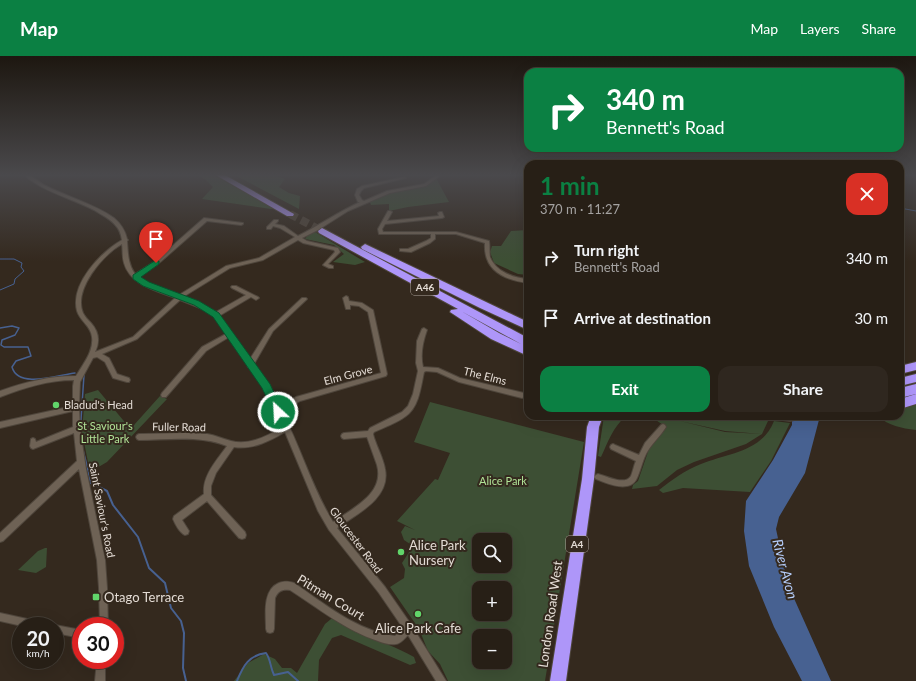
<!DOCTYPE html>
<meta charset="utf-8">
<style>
:root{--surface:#271f16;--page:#2f271f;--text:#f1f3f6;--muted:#a4a2a1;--line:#433d35;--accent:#0b8043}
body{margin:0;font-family:Lato,sans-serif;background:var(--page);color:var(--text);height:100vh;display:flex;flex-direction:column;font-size:15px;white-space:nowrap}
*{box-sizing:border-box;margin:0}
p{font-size:13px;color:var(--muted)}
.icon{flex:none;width:22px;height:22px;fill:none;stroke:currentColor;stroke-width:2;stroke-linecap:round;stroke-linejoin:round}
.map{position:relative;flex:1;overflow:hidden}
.drawer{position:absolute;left:524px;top:104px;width:380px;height:260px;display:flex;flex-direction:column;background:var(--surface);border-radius:12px;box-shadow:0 4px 16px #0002,0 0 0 1px var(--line)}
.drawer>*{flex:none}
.banner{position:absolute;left:524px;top:12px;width:380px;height:84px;border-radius:12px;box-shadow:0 4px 16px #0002,0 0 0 1px var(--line);background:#0b8043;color:#fff;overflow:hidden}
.tools{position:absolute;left:472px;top:477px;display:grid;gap:8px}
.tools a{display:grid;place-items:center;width:40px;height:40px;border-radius:8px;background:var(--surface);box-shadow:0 4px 16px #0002,0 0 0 1px var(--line);font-size:20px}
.speed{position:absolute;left:12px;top:561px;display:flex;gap:8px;font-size:20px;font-weight:700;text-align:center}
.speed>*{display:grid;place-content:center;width:52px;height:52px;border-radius:50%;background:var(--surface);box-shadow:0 4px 16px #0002,0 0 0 1px var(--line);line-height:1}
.speed small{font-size:10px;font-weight:400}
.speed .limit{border:6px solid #d22;background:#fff;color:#111}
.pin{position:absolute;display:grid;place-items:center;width:34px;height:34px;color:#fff;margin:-41px -17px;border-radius:50% 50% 50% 0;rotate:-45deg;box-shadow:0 0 4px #0007}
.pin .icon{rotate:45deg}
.me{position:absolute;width:44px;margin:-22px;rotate:335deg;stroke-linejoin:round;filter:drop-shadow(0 0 3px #0008)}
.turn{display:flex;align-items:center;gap:14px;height:84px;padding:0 16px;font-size:18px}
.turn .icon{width:52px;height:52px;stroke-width:2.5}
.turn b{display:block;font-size:28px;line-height:34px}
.round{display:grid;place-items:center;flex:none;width:42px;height:42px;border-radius:12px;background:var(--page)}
.overview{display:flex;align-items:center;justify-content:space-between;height:68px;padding:0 16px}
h1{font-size:24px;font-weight:700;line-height:30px;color:var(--accent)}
.button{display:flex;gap:8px;margin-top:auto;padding:8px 16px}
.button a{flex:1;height:46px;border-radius:12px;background:var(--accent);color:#fff;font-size:16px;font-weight:700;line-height:46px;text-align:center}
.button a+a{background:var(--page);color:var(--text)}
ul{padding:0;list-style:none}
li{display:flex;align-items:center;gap:12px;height:60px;padding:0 16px}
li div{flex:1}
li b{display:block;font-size:15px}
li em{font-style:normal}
header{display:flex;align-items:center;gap:24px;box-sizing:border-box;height:56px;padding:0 20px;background:var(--accent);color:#fff}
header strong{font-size:19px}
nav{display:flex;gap:22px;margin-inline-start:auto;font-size:14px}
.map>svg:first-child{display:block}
</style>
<header>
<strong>Map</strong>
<nav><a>Map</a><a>Layers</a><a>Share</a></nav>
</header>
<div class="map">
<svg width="916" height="625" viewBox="0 0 916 625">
<rect width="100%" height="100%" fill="#34291e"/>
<g fill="#3d4f34" fill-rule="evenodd">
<polygon points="193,118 211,118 275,152 271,153 202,143 213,131 205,123"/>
<polygon points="233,118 276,118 274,119 285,123 279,131 289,137 300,140 299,153"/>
<polygon points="436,122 449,146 408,151 389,155 389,148 371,149 370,146 392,136 421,130"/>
<polygon points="528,174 528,219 518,218 494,207 490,196 492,190 501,190 511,175"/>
<polygon points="315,176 365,206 355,209 333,206 344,198 334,189 305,183 307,180"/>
<polygon points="98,334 128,370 134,369 160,340 167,343 107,406 90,416 82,376 85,338"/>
<path d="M430 346 584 386 545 625H448L440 608 428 595 419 573 390 531 404 522 405 513 402 507 413 490 404 484 401 476 405 470 415 474 397 465 435 423 438 424 450 397 414 386ZM479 484H505V510H479ZM479 532H505V558H479ZM479 580H505V606H479Z"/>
<path d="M916 348V374C901 372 889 370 878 360H900V352Z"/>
<path d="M604 360H626C613 371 608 386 601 401L598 400Z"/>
<polygon points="650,360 730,360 768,365 762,378 725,375 680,365 725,376 762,378 746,388 694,406 677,414 657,430 632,433 633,429 638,425 650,390 666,371"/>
<path d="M774 365 790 367 771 405 750 436 683 432 663 437 659 434C672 424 685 414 701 408 728 397 762 396 774 365Z"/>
<polygon points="45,492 47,492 46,511 36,517 18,514 38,495"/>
<path d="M331 563C342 563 349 571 359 576 377 585 397 591 414 601L416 607 410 609 341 579 332 582 319 604 318 625H234L248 607 264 598 275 603 282 612H291L297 617 325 568Z"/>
</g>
<polygon fill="#476191" points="792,360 820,360 805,417 779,461 776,473 788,529 831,625 802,625 774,571 749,510 744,475 746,445 773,404 792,369"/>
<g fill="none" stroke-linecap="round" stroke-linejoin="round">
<g stroke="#476191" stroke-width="1">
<polyline points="900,152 916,155"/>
<polyline points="0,203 14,203 22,207 21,211 24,215 15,223 14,228 0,234"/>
</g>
<g stroke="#476191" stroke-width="1.5">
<path d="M0 272 12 270 19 272 15 279 2 284 1 289 4 291H28L31 300 16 305 12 311C18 333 58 319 75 317"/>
<polyline points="80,378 84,319"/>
<polyline points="82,390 87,410"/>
</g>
<g stroke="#476191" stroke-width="2">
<polyline points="87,409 91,427 107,435 113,449 138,481 149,512 165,527 171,552 181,565 184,577 183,612 186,625"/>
<path d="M237 625C243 610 249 599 266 597 271 604 270 611 274 619L288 616 298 625"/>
</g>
<polyline stroke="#4e4439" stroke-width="8" stroke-dasharray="8 4.5" stroke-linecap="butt" points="290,158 322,175"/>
<g stroke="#4f463c" stroke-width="2">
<g id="street">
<path d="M23 118C29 117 38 125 44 129 67 141 93 147 114 162 121 168 125 174 127 183L128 184 127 185C128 198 128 208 135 218L154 206 204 162 243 167V168L241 169 207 165 158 208 139 221 153 230 179 239 226 210 259 202 295 181 280 172 273 170 271 173H267V171L274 164H278V165L275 168 284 170 298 180C320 169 338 156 360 146H358L355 139 357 133 362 130 404 121 406 122 364 132 361 135 359 139 362 144 364 145 387 135 424 128 438 118H442L441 119 426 130 390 137 348 155 318 174 302 182 307 185 338 192 340 196 328 208 333 210V212H329L323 209 335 196 334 194 303 187 298 184 263 204 230 212 183 241 198 247 216 256 246 239 232 232 231 231 232 230H236L258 241 259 242 256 244 251 241 219 260 250 303 269 273 302 242H306L307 243 306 244 273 275 254 308 268 328 280 351 296 341 381 317 368 256 359 250 350 249V253H346L343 242 346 240 348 241 349 245 362 247 373 254 387 318 386 320 300 345 282 356C301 392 312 432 333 466 353 452 385 438 377 409L367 381 344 383 342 382 341 380 342 378 344 377 368 375 370 372 402 356 408 350 413 338 418 315 416 307 417 285 422 273 424 272 427 274C423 285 420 299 423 311L438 312 460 322 524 337 525 339 524 341 522 342 459 326 437 316 426 315 424 316C421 330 419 351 406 360 397 367 385 371 374 376L373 378C376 390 383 401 385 413 391 442 357 458 337 472L385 531 412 570 446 625H436L408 579C405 582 400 588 396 588 390 589 383 587 378 585 345 574 318 552 290 534 282 533 278 535 275 542L274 573 273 576 270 577 267 576 266 573C266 559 262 534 279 527 284 525 288 525 294 527 325 548 357 575 395 580L403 572 379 537 329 474 318 455 285 376C270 385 252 394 234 391L216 417 211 430V439L245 476 246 479 245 482 242 483 239 482 207 445 182 464 189 475 188 478 185 479C180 477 175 468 173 463L174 460 204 438C202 420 217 404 227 390 199 379 168 384 139 384L137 383 136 381 137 379 139 378C162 378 184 376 207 378 215 379 223 383 231 385 249 390 267 380 283 371L275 356V355L264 332 249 311H248L247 308 229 281 206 295 166 341H162L161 339 162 337 202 291 226 278 214 260 205 254 180 244 137 283 102 298 109 302 117 318 129 322 130 324 129 326H127L113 322 105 306 97 301 93 302 80 326 79 351 80 373 86 413 105 504 107 532 108 570H100L99 532 97 504 79 413 3 485 0 486V477L77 405 74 377 33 393 31 392 30 390 31 383 33 382 35 383 36 386 73 371V355L0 372V366L73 350V330L74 324C48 324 24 332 0 341V335C25 326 50 320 76 320 83 308 94 295 92 281 91 270 80 265 77 255 70 228 101 196 122 184 121 179 120 174 116 170 111 163 102 159 94 154 71 142 43 136 23 118ZM122 188C123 194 122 201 124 207 130 229 157 235 175 242L133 281 95 296C100 286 99 276 91 267 88 264 85 261 83 257 73 233 103 199 122 188Z"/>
<path d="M388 155H390L392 156 387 165 439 160 438 157 440 156H442L444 161 442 162 385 168 382 173 383 176H456L489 185C490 190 489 196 490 201 496 216 514 222 528 223V227C504 224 483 214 485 187L456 178H435V183L430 187 411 196 400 195V193H408L426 185 431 182V178H379L378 173Z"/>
<path d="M663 368 665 369 666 371C660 381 651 388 646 398 642 406 640 417 636 424 628 437 606 427 596 423L594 421 596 419 598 418C606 420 625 430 631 420 633 415 634 409 636 405L611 393 610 391 611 389 613 388 615 389 639 399 645 387 661 369Z"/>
<polygon points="0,557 41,566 44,567 45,570 22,570 0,565"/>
<polygon points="55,569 81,574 81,582 55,577 55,570 52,570"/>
<polygon points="97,604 105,604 105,625 95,625"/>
</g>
</g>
<g stroke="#4f463c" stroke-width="2">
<g id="highway">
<polygon points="214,118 223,118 294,158 293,160 287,160"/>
<path d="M322 172 528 282V291L526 290 528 291V300L491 283 450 256 451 254 458 253 319 177 318 175ZM461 255 521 288 499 277Z"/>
<polygon points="365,188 528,266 528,274 480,252 362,193 361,191"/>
<polygon points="916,306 916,314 900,318 900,310"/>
<polygon points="916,318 916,326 900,330 900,322"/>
<polygon points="916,328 916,338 900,342 900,332"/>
<polygon points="916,338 916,348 900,353 900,343"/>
<polygon points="591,360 603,360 599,371 594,423 566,625 550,625 582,423 587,371"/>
<polygon points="781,360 796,360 794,364 790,365 783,364"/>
</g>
</g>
<use href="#street" fill="#6e6255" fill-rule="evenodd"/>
<use href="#highway" fill="#ae96f9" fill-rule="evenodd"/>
</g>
<linearGradient id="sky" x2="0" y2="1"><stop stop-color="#1d1710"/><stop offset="0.58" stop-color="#4a494c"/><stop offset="1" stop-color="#4a494c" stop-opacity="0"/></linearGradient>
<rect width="916" height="205" fill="url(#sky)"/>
<polygon fill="#0b8043" stroke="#07532c" points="156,204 159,205 159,208 141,221 149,226 199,245 219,257 270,328 283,356 282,359 275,359 262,332 213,261 194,249 143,230 133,223 133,219"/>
<g fill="#61d56a" stroke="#34291e" stroke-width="1.5">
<circle cx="56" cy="349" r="4"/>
<circle cx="401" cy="496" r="4"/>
<rect x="92" y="537" width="8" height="8" rx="2"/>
<circle cx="418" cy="558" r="4"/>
</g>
<g text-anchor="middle" stroke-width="4" stroke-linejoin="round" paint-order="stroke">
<g fill="#34291e" stroke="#aea69d" stroke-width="1">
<rect x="411" y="223" width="28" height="16" rx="3"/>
<rect x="566" y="480" width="22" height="16" rx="3"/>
</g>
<g font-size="10" font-weight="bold" fill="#e3dbd4">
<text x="425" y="235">A46</text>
<text x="577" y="492">A4</text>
</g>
<g font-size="11" fill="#e3dbd4" stroke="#34291e">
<text transform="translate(348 319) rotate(-15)" y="4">Elm Grove</text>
<text transform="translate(485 320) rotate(14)" y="4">The Elms</text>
<text transform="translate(179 371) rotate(1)" y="4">Fuller Road</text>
<text transform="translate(102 454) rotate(79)" y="4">Saint Saviour's Road</text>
<text transform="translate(356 484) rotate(53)" y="4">Gloucester Road</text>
</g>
<g font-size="11" fill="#e3dbd4" stroke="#34291e" text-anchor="start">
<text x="64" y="353">Bladud's Head</text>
</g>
<g font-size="11" fill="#b1e397" stroke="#34291e">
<text x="105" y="374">St Saviour's<tspan x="105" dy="13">Little Park</tspan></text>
<text x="503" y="429">Alice Park</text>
</g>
<g font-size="13" fill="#e3dbd4" stroke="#34291e" text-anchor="start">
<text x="409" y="494">Alice Park<tspan x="409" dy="15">Nursery</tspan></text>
<text x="104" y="546">Otago Terrace</text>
<text x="418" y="577" text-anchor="middle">Alice Park Cafe</text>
</g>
<g font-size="13" fill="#e3dbd4" stroke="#34291e">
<text transform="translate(331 541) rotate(31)" y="5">Pitman Court</text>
<text transform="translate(550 558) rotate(-82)" y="5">London Road West</text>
</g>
<g font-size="14" font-style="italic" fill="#b5cdfa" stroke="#34291e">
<text transform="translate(785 513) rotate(75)" y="5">River Avon</text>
</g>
</g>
</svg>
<div class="tools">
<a><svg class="icon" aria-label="search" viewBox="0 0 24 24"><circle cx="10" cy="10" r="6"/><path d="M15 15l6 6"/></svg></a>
<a>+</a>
<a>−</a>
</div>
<div class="speed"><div>20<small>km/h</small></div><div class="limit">30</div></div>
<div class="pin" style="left:156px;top:207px;background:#d93025"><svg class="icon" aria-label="arrive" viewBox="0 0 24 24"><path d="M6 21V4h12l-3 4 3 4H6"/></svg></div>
<svg class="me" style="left:278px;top:356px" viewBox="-20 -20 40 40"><circle r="17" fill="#0b8043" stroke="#fff" stroke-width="3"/><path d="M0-11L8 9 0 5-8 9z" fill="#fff"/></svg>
<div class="banner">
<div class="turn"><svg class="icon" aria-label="right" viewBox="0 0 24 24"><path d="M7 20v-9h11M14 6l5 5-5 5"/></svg><div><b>340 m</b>Bennett's Road</div></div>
</div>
<section class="drawer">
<div class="overview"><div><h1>1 min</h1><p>370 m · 11:27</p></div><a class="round" style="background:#d93025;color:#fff"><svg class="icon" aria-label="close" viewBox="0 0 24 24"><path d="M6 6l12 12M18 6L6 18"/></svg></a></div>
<ul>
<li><svg class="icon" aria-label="right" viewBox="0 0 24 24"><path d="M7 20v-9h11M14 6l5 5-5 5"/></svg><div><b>Turn right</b><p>Bennett's Road</p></div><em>340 m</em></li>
<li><svg class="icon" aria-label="arrive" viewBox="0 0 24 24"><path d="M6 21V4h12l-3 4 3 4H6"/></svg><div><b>Arrive at destination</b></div><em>30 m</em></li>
</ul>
<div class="button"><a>Exit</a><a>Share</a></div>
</section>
</div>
